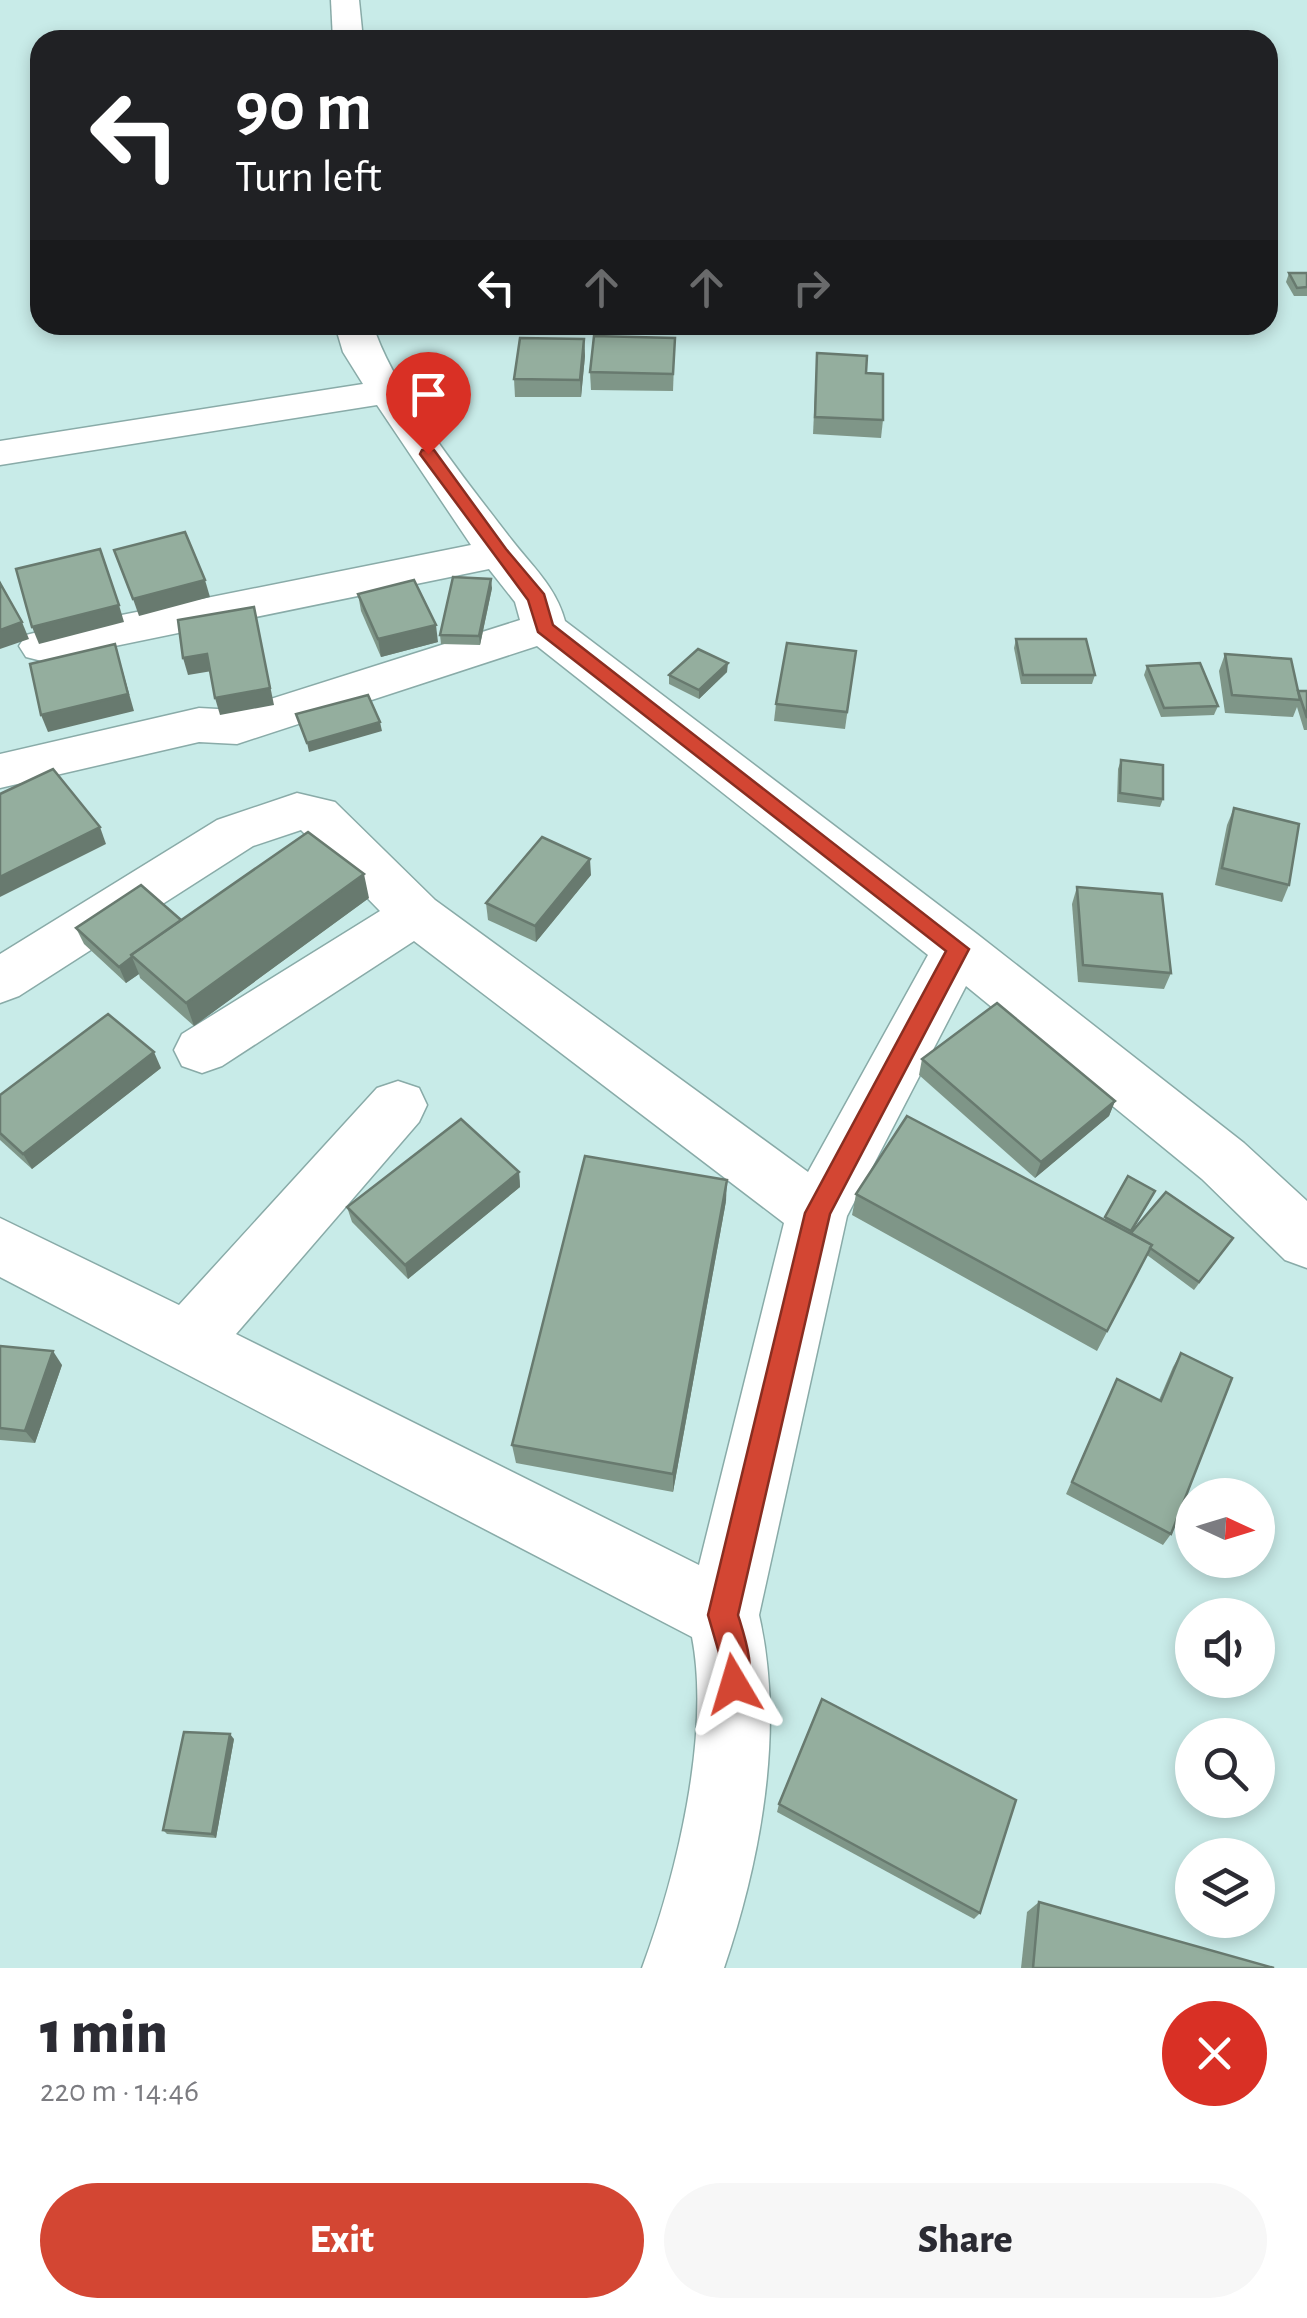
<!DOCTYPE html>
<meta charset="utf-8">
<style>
:root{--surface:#fff;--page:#f7f7f7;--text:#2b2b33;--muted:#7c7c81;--accent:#d34633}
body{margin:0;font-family:"Alegreya Sans",sans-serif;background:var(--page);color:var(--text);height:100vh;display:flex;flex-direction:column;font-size:38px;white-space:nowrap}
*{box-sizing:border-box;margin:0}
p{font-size:32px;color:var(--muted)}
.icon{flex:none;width:55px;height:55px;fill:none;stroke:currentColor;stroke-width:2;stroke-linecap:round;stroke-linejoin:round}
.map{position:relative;height:1968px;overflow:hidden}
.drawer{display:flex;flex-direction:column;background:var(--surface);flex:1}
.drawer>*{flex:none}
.top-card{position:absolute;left:30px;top:30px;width:1248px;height:305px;border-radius:30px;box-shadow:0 5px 15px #0003;background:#202124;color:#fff;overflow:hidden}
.needle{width:65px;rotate:94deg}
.controls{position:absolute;left:1175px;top:1478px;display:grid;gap:20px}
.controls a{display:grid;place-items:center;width:100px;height:100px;border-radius:50%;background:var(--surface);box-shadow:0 5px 15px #0003;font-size:50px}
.pin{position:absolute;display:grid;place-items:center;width:85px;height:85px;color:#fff;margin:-102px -42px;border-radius:50% 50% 50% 0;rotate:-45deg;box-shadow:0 0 10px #0007}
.pin .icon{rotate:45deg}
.me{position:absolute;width:110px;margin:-55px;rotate:353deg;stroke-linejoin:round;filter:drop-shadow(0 0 8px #0008)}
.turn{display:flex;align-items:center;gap:35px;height:210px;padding:0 40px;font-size:45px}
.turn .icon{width:130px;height:130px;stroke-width:2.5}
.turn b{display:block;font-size:70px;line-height:85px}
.lanes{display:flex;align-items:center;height:95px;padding:0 40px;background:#0003;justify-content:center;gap:50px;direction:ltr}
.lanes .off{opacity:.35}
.round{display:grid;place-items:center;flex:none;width:105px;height:105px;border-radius:52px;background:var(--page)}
.overview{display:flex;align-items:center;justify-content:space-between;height:170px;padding:0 40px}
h1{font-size:60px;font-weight:800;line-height:75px}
.primary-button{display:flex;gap:20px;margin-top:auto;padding:20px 40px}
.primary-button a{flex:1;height:115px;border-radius:60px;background:var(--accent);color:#fff;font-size:40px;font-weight:800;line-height:115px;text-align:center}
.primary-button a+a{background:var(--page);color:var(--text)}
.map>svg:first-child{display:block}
</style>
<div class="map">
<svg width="1307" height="1968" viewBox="0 0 1307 1968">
<rect width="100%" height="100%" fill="#c8ebe8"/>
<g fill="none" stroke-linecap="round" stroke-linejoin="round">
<g stroke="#89aba8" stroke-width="3">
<g id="street">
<polygon points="331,0 359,0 363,40 333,40"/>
<path d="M335 325H373C393 390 468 483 511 539 532 566 556 587 565 621L977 934 1244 1143 1307 1201V1268L1285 1260 1202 1179 966 986 847 1216 759 1615C785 1729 761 1859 724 1968H642C676 1877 711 1734 692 1637L0 1277V1218L179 1305 377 1088 398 1081 419 1088 427 1105 419 1122 236 1334 699 1565 784 1223 414 941 222 1066 202 1073 182 1066 174 1050 182 1034 380 911 301 830 253 846 19 996 0 1003V954L217 820 297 793 335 802 435 900 808 1172 928 955 537 646 237 744 199 742 0 788V754L199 708 236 710 520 620 515 602 489 569 42 661 26 657 19 646 26 635 42 631 471 545 377 405 0 465V441L363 384 343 352Z"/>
</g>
</g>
<use href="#street" fill="#fff" fill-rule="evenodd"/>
</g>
<g fill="#7f9688">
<polygon points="1289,273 1307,273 1307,296 1294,296 1286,282"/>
<polygon points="675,338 673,391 591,390 590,372"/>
<polygon points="584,339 585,356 581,397 515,397 514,379"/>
<polygon points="816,370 866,373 883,420 881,438 813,434"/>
<polygon points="492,588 480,645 441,644 440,635"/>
<polygon points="358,594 438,642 381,657 361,611"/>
<polygon points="1016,639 1095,675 1092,684 1021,684 1014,648"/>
<polygon points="856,651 845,729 774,721 776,704"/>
<polygon points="1225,654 1298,692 1307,691 1307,730 1304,730 1297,707 1293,717 1225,713 1219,671"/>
<polygon points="1147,666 1218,706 1214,715 1161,717 1144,675"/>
<polygon points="727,672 699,699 669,684 669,675"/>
<polygon points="1121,760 1163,799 1160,807 1117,802 1118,769"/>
<polygon points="1234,808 1289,885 1282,902 1215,885 1227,825"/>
<polygon points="591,875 536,942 488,920 486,903"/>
<polygon points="1077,887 1171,973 1164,989 1078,982 1072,904"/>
<polygon points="369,898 194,1026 140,978 139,974 126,983 84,944 76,928 181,920"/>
<polygon points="922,1059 1115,1101 1109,1116 1035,1178 919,1075"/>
<polygon points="161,1068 32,1169 0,1140 0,1095"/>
<polygon points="519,1172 520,1187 408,1279 352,1222 347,1207"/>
<polygon points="1128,1176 1151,1198 1131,1233 1233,1238 1194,1290 1147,1255 1097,1351 852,1215 856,1194 1104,1220"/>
<polygon points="726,1201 673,1492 516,1463 512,1445"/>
<polygon points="0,1346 62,1365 35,1443 0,1440"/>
<polygon points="1181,1353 1171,1534 1163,1545 1066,1494 1117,1379 1159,1400 1173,1367"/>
<polygon points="234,1739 216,1838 167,1834 163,1830"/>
<polygon points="779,1804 980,1913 974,1919 777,1812"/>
<polygon points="1039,1902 1274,1968 1021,1968 1027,1912"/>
</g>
<g fill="#687a6f">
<polygon points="584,339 585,356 581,397 580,380"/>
<polygon points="491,579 492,588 480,645 479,636"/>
<polygon points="205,580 210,597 139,616 133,599"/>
<polygon points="119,605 124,622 39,644 32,627"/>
<polygon points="254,607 274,705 220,715 215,698"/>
<polygon points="22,622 29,639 0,649 0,630"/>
<polygon points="436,625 438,642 381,657 378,639"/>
<polygon points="115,644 134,711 48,732 41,715"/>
<polygon points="207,654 212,671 188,675 183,658"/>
<polygon points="728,663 727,672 699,699 699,690"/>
<polygon points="380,722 382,731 309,752 307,743"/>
<polygon points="100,827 106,844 0,897 0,877"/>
<polygon points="590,859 591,875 536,942 535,926"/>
<polygon points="364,874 369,898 194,1026 186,1003"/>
<polygon points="132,957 139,974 126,983 119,967"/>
<polygon points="154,1052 161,1068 32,1169 23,1154"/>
<polygon points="1115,1101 1109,1116 1035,1178 1041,1162"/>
<polygon points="519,1172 520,1187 408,1279 405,1265"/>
<polygon points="727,1180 726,1201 673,1492 673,1474"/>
<polygon points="53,1351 62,1365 35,1443 25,1431"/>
<polygon points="230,1734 234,1739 216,1838 212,1834"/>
</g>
<g fill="#94ae9e" stroke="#687a6f" stroke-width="2.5">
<polygon points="1289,273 1307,273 1307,287 1297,288"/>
<polygon points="594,336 675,338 673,374 590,372"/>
<polygon points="520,338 584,339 580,380 514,379"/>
<polygon points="817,353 867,356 866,373 883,374 883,420 815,417"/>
<polygon points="185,532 205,580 133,599 114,550"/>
<polygon points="100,549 119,605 32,627 16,569"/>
<polygon points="453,577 491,579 479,636 440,635"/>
<polygon points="414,580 436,625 378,639 358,594"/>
<polygon points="0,583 22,622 0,630"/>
<polygon points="254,607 270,688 215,698 207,654 183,658 178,620"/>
<polygon points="1016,639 1086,639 1095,675 1023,675"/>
<polygon points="787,643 856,651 847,712 776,704"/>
<polygon points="115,644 128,694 41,715 30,664"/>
<polygon points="698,649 728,663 699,690 669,675"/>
<polygon points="1225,654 1291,659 1300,700 1232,695"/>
<polygon points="1200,663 1218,706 1164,708 1147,666"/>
<polygon points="1298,691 1307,691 1307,718"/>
<polygon points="368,695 380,722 307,743 296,714"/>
<polygon points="1121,760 1163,765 1163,799 1120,793"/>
<polygon points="53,769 100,827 0,877 0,794"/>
<polygon points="1234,808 1299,824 1289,885 1222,868"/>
<polygon points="308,832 364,874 186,1003 131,955"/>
<polygon points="542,837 590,859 535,926 486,903"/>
<polygon points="141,885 181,920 131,955 132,957 119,967 76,928"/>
<polygon points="1077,887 1162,894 1171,973 1083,965"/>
<polygon points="997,1003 1115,1101 1041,1162 922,1059"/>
<polygon points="108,1014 154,1052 23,1154 0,1133 0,1095"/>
<polygon points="907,1116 1152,1245 1107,1331 856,1194"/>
<polygon points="461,1119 519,1172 405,1265 347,1207"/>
<polygon points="585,1156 727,1180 673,1474 512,1445"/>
<polygon points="1128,1176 1155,1191 1131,1231 1105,1217"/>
<polygon points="1166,1192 1233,1238 1199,1282 1150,1248 1152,1245 1131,1233"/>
<polygon points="0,1346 53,1351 25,1431 0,1428"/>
<polygon points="1181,1353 1232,1378 1171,1534 1072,1482 1117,1379 1161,1401"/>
<polygon points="822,1699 1016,1800 980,1913 779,1804"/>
<polygon points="184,1732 230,1734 212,1834 163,1830"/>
<polygon points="1039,1902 1274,1968 1033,1968"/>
</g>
<path fill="#d34633" stroke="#892e21" stroke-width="2.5" d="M422 450H434L506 549 544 594 553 625 969 949 830 1214 738 1615C746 1641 756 1669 745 1695L734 1699 724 1695 719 1684V1653L708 1615 805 1213 946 951 538 632 528 600 420 454Z"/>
</svg>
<div class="controls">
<a><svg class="needle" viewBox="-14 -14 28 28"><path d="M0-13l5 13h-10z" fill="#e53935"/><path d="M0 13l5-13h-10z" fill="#7c7c81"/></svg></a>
<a><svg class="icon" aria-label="sound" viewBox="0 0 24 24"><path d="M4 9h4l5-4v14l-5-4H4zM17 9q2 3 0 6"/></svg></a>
<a><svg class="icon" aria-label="search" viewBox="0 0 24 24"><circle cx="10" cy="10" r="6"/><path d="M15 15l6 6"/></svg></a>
<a><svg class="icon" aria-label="layers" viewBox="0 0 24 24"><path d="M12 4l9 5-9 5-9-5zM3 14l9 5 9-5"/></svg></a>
</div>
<div class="pin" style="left:428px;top:454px;background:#d93025"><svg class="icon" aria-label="arrive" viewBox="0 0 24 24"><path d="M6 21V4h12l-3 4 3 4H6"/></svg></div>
<svg class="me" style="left:734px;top:1684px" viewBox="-20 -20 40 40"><path d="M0-17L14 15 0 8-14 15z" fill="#d34633" stroke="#fff" stroke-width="4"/></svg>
<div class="top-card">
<div class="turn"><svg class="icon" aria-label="left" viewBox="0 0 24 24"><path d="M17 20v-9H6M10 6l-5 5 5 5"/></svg><div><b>90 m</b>Turn left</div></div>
<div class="lanes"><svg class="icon" aria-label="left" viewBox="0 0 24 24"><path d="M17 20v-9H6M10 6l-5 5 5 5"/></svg><svg class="icon off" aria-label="ahead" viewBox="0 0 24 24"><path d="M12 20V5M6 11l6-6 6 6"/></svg><svg class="icon off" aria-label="ahead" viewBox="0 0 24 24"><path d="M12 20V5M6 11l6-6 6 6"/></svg><svg class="icon off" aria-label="right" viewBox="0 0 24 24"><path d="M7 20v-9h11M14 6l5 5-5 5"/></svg></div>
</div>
</div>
<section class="drawer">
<div class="overview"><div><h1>1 min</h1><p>220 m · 14:46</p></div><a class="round" style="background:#d93025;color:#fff"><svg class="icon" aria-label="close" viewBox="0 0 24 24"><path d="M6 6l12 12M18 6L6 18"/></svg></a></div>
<div class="primary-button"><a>Exit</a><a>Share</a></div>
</section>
